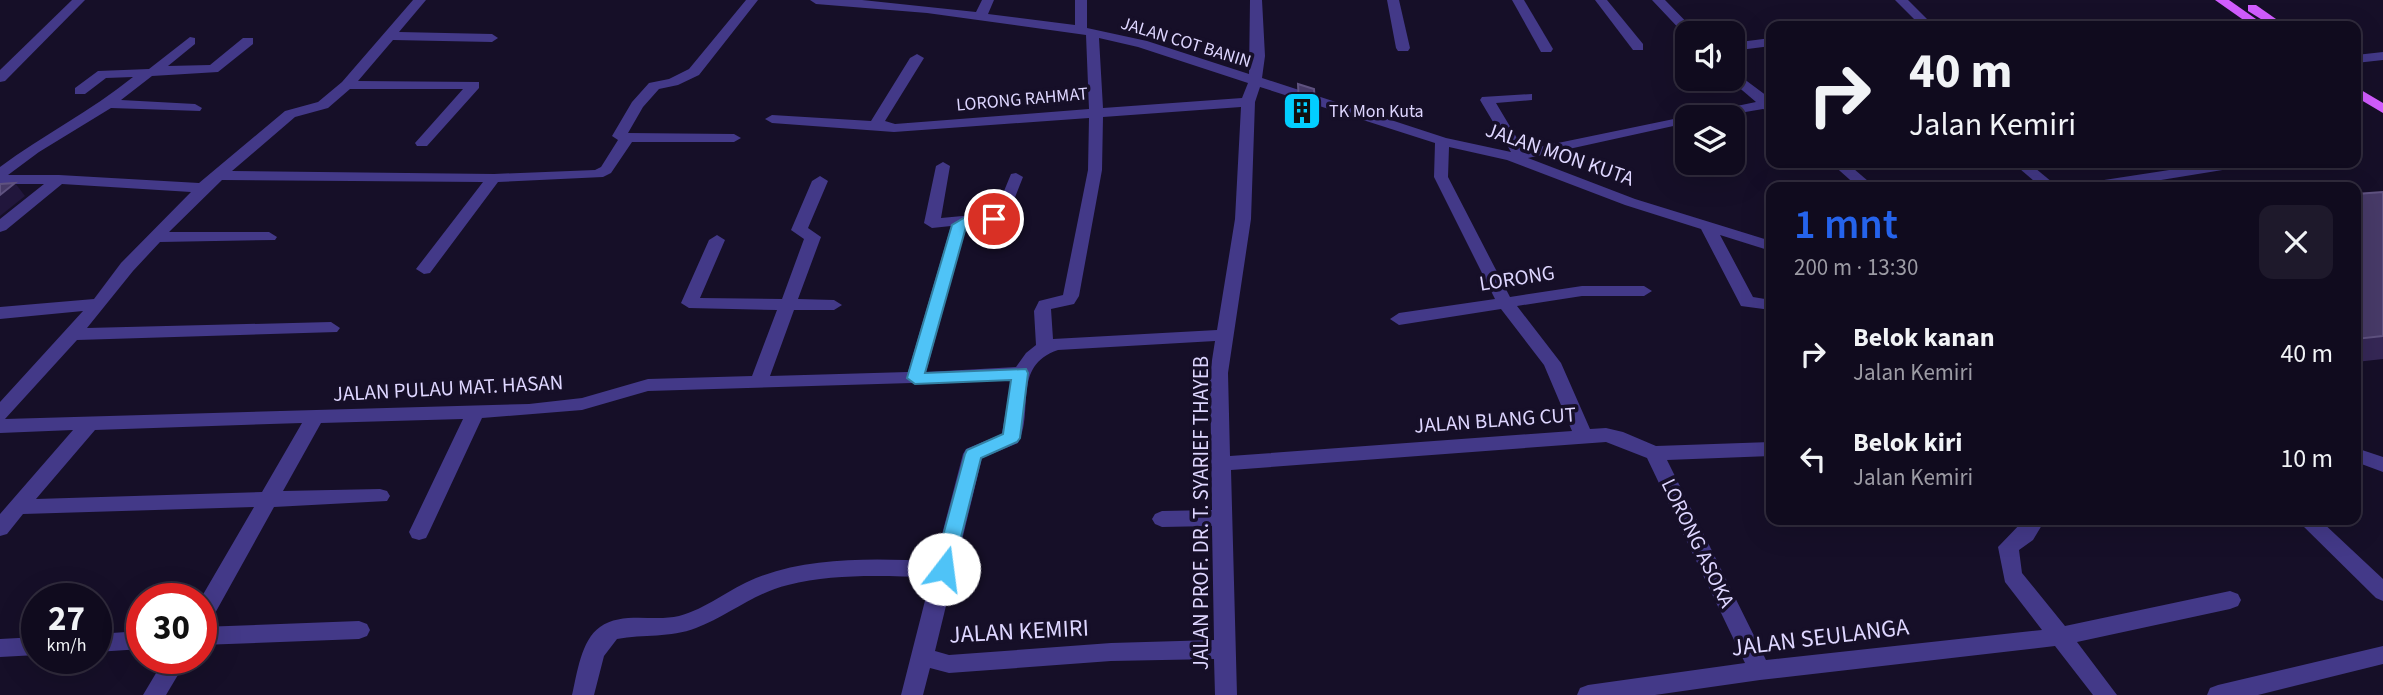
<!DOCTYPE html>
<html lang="id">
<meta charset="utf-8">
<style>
:root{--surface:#100b1e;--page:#1e192b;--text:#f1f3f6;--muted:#9c9ba4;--line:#302b3c;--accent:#2563eb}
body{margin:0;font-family:"Source Sans 3",sans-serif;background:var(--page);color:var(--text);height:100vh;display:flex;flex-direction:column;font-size:26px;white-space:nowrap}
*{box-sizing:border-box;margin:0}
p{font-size:23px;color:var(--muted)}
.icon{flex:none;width:38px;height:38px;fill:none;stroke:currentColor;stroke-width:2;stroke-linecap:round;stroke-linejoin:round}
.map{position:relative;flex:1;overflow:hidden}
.details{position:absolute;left:1766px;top:182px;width:595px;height:343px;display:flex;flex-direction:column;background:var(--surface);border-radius:14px;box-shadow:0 7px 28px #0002,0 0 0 2px var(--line)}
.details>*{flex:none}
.guide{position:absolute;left:1766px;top:21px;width:595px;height:147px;border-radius:14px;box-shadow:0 7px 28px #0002,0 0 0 2px var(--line);background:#100b1e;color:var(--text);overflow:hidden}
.fabs{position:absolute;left:1675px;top:21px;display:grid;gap:14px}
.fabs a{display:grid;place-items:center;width:70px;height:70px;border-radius:14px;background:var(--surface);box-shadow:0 7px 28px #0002,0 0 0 2px var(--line);font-size:35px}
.speed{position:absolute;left:21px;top:583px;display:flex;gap:14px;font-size:35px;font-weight:700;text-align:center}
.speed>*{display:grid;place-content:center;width:91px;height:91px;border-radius:50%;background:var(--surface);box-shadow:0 7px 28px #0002,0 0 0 2px var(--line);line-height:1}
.speed small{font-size:18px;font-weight:400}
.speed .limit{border:10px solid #d22;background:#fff;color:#111}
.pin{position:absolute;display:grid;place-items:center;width:60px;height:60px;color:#fff;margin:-30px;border:4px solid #fff;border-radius:50%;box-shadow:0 2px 7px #0007}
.me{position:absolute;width:77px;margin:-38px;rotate:15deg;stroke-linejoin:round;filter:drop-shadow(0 0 5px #0008)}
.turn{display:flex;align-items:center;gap:24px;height:147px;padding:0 28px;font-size:32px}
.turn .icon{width:91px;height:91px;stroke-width:2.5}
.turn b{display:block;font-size:49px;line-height:60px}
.round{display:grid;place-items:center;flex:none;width:74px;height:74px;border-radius:14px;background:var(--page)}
.headline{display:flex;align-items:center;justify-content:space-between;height:119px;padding:0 28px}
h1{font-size:42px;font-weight:600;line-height:52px;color:var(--accent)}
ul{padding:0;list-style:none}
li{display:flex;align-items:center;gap:21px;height:105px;padding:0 28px}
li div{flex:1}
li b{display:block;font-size:26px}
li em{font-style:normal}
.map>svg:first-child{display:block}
</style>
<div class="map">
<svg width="2383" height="695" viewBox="0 0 2383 695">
<rect width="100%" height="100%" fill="#160f28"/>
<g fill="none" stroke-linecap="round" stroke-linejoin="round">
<g fill="#433988" fill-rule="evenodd">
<polygon points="72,0 85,0 5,81 0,82 0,70"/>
<path d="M413 0H426L399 32 492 34 498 38 492 42 393 40 358 81 479 82V88L427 146H417L415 143 463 89H350L328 108 295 117 232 171 494 174 595 170 601 167 618 140 612 136 632 102 649 83 669 79 689 69 746 0H758L699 75 678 85 659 89 643 107 628 133 734 134 741 138 734 142H632L611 173 603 177 498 182 430 273 424 274 416 269 483 182 222 180 169 232H269L277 237 275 240 160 242 133 271 87 328 331 322 340 328 337 332 77 340 5 419 529 404 582 398 648 379 752 376 777 310 689 308 681 303 709 240 717 235 725 240 700 298 782 299 804 239 791 230 812 181 820 176 828 181 808 228 821 237 798 299 834 300 842 305 834 310H794L770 376 908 372 951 226 932 228 924 223 936 166 943 162 950 166 941 218 995 213 1011 174 1016 173 1023 177 1006 220 966 227 926 372 1016 367 1026 353 1036 345 1034 311 1039 301 1063 295 1088 170 1089 118 894 132 772 123 765 119 772 115 871 121 910 58 917 54 924 58 885 121 895 124 1089 109 1086 35 927 13 816 4 810 0H862L976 12 982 0H994L988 14 1075 25V0H1087V28L1147 41 1249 74 1250 0H1262L1265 56 1262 78 1446 138 1511 152 1480 100 1482 97 1532 94V100L1496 103 1524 150 1756 102 1729 79H1732V70L1771 99V112L1763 109 1716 117H1687V123L1528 158 1635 199 1771 241V251L1720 235 1753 297 1771 300V310L1741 306 1701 229 1625 205 1507 160 1449 147 1448 177 1510 297 1582 286H1644L1652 291 1644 296H1582L1517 306 1561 363 1590 429 1606 428 1623 432 1656 446 1771 442V456L1667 460 1766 660 2042 630 2005 582 1998 547 2024 520H2045L2033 540 2019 550 2022 573 2065 626 2230 591 2238 594 2241 600 2238 606 2230 609 2077 642 2117 695H2093L2055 646 1760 680 1655 695H1577L1580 688 1588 685 1745 663 1647 458 1606 442 1231 470 1237 695H1215L1214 659 1111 661 949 673 930 668 923 695H901L931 577C883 576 834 573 788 585 754 593 728 616 696 628 670 638 644 634 617 639L604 656 594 695H572C577 674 581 640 600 627 622 611 654 622 679 616 706 609 729 589 756 578 813 556 875 559 935 561L963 454 966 449 1002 434 1011 380 648 391 582 410 482 418 429 532 426 538 419 540 412 538 409 532 463 419 321 423 283 491 380 489 387 491 390 496 387 501 274 507 209 624 201 627V598L254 507 23 514 7 534 0 536V514L73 430 0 433V402L83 311 0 319V307L94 299 121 263 191 192 62 184 6 230 0 232V219L44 184H0V167C43 135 91 111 133 77L106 78 85 94H75V88L98 71 149 69 190 37 195 38V44L168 66 210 65 243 38H253V44L218 72 152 76 121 100 195 104 202 108 200 111 111 108 39 152 8 175H59L199 183 285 111 318 102 342 82ZM1099 38 1138 47 1248 83 1242 98 1103 108ZM1260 87 1435 143 1434 177 1495 299 1399 313 1390 319 1399 325 1501 309 1544 365 1572 431 1230 456 1228 373 1251 219 1255 102ZM1241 107 1235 219 1217 330 1053 339 1051 309 1074 304 1079 296 1102 170 1103 117ZM1215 341 1210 373 1212 510 1162 511 1155 514 1152 519 1155 524 1162 527 1212 526 1214 640 1111 643 949 655 935 651 982 458 1018 443C1035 411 1011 366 1058 350ZM302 423 262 492 36 499 95 430Z"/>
<polygon points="1387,0 1399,0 1410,48 1408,51 1398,51 1396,48"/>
<polygon points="1512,0 1524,0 1553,49 1551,52 1541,52"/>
<polygon points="1595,0 1607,0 1643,44 1643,50 1633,50"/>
<polygon points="1652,0 1665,0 1697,33 1687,33 1686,36"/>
<polygon points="1895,0 1908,0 1934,26 1921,26"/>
<polygon points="1771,38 1771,46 1732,51 1732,43"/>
<polygon points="2383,52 2383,60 2356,63 2356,55"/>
<polygon points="1831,163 1847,163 1875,187 1858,187"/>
<polygon points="2013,163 2029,163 2058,187 2041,187"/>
<polygon points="2215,163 2248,163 2241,167 2118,187 2083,187 2091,182"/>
<polygon points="2356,448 2383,457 2383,472 2356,462"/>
<polygon points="2297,520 2320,520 2383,579 2383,601 2376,598"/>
<polygon points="359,621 367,624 370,630 367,636 359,639 201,645 201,627"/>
<polygon points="142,631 142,649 96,652 96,634"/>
<polygon points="37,637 37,655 0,657 0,639"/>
<polygon points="2383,646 2383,664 2258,695 2207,695 2210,688 2218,685"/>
<polygon points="165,658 188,658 166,695 143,695"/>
</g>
<g fill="#d25dff" fill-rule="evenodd">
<polygon points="2215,0 2229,0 2266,26 2252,26"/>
<polygon points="2248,5 2256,5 2286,26 2272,26 2248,11"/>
<polygon points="2356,87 2383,103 2383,113 2356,97"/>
</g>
</g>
<g fill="#352756">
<polygon points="1298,84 1315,105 1314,123 1298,123"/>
<polygon points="2383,192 2383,359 2356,362 2356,194"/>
</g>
<polygon fill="#21163c" points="15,183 25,196 0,216 0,195"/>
<g fill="#473a68" stroke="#5f5280" stroke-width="2">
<polygon points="1298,84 1314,89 1315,105 1299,104"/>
<polygon points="15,183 0,195 0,184"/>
<polygon points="2383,192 2383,336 2356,339 2356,194"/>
</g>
<polygon fill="#4fc3f7" stroke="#337fa1" stroke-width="2" points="994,215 1001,219 999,222 966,227 925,373 1026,369 1028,373 1020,438 1017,442 981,458 953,569 944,576 934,569 965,454 967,450 1003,434 1011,380 915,384 907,378 952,225 967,216"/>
<defs>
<g id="building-square" transform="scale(2.0125)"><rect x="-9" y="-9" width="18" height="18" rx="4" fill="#02ceff" stroke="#160f28"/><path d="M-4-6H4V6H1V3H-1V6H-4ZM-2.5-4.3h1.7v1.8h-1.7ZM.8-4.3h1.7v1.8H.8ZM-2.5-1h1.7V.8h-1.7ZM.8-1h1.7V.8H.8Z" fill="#111"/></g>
</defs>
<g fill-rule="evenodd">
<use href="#building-square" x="1302" y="111"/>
</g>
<g text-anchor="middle" stroke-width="7" stroke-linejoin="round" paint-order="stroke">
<g font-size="18" fill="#ded6ff" stroke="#160f28">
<text transform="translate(1186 42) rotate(17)" y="6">JALAN COT BANIN</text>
<text transform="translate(1022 99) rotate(-5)" y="6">LORONG RAHMAT</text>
</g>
<g font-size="18" fill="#ded6ff" stroke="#160f28" text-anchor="start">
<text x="1329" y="117">TK Mon Kuta</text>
</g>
<g font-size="21" fill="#ded6ff" stroke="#160f28">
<text transform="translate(1560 154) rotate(19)" y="7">JALAN MON KUTA</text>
<text transform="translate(1517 278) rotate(-9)" y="7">LORONG</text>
<text transform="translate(448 388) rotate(-3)" y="7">JALAN PULAU MAT. HASAN</text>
<text transform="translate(1495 420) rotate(-4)" y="7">JALAN BLANG CUT</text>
<text transform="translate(1201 513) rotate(-90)" y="7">JALAN PROF. DR. T. SYARIEF THAYEB</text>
<text transform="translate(1698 543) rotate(64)" y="7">LORONG ASOKA</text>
</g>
<g font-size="24" fill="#ded6ff" stroke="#160f28">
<text transform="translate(1019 631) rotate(-3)" y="8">JALAN KEMIRI</text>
<text transform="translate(1820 637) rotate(-7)" y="8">JALAN SEULANGA</text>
</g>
</g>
</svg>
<div class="fabs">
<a><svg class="icon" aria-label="sound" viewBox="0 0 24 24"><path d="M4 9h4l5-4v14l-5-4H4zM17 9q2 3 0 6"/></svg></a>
<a><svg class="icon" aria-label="layers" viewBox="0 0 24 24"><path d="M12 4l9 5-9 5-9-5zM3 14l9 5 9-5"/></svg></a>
</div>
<div class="speed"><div>27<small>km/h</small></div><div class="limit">30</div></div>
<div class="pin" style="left:994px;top:219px;background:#d93025"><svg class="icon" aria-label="arrive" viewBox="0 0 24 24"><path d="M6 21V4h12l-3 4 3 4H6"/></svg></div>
<svg class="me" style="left:944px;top:569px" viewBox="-20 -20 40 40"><circle r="19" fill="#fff"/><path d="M0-13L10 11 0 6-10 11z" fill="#4fc3f7"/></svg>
<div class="guide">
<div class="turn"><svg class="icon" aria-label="right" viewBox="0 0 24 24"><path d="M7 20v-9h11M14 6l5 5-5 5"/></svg><div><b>40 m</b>Jalan Kemiri</div></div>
</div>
<section class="details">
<div class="headline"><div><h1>1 mnt</h1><p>200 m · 13:30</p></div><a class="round"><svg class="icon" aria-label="close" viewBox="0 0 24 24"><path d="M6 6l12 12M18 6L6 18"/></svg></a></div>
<ul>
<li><svg class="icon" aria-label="right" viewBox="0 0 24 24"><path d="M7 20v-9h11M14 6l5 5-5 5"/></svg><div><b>Belok kanan</b><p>Jalan Kemiri</p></div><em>40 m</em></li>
<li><svg class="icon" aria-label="left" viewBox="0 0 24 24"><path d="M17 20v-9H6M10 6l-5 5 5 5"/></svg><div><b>Belok kiri</b><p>Jalan Kemiri</p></div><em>10 m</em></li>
</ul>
</section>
</div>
